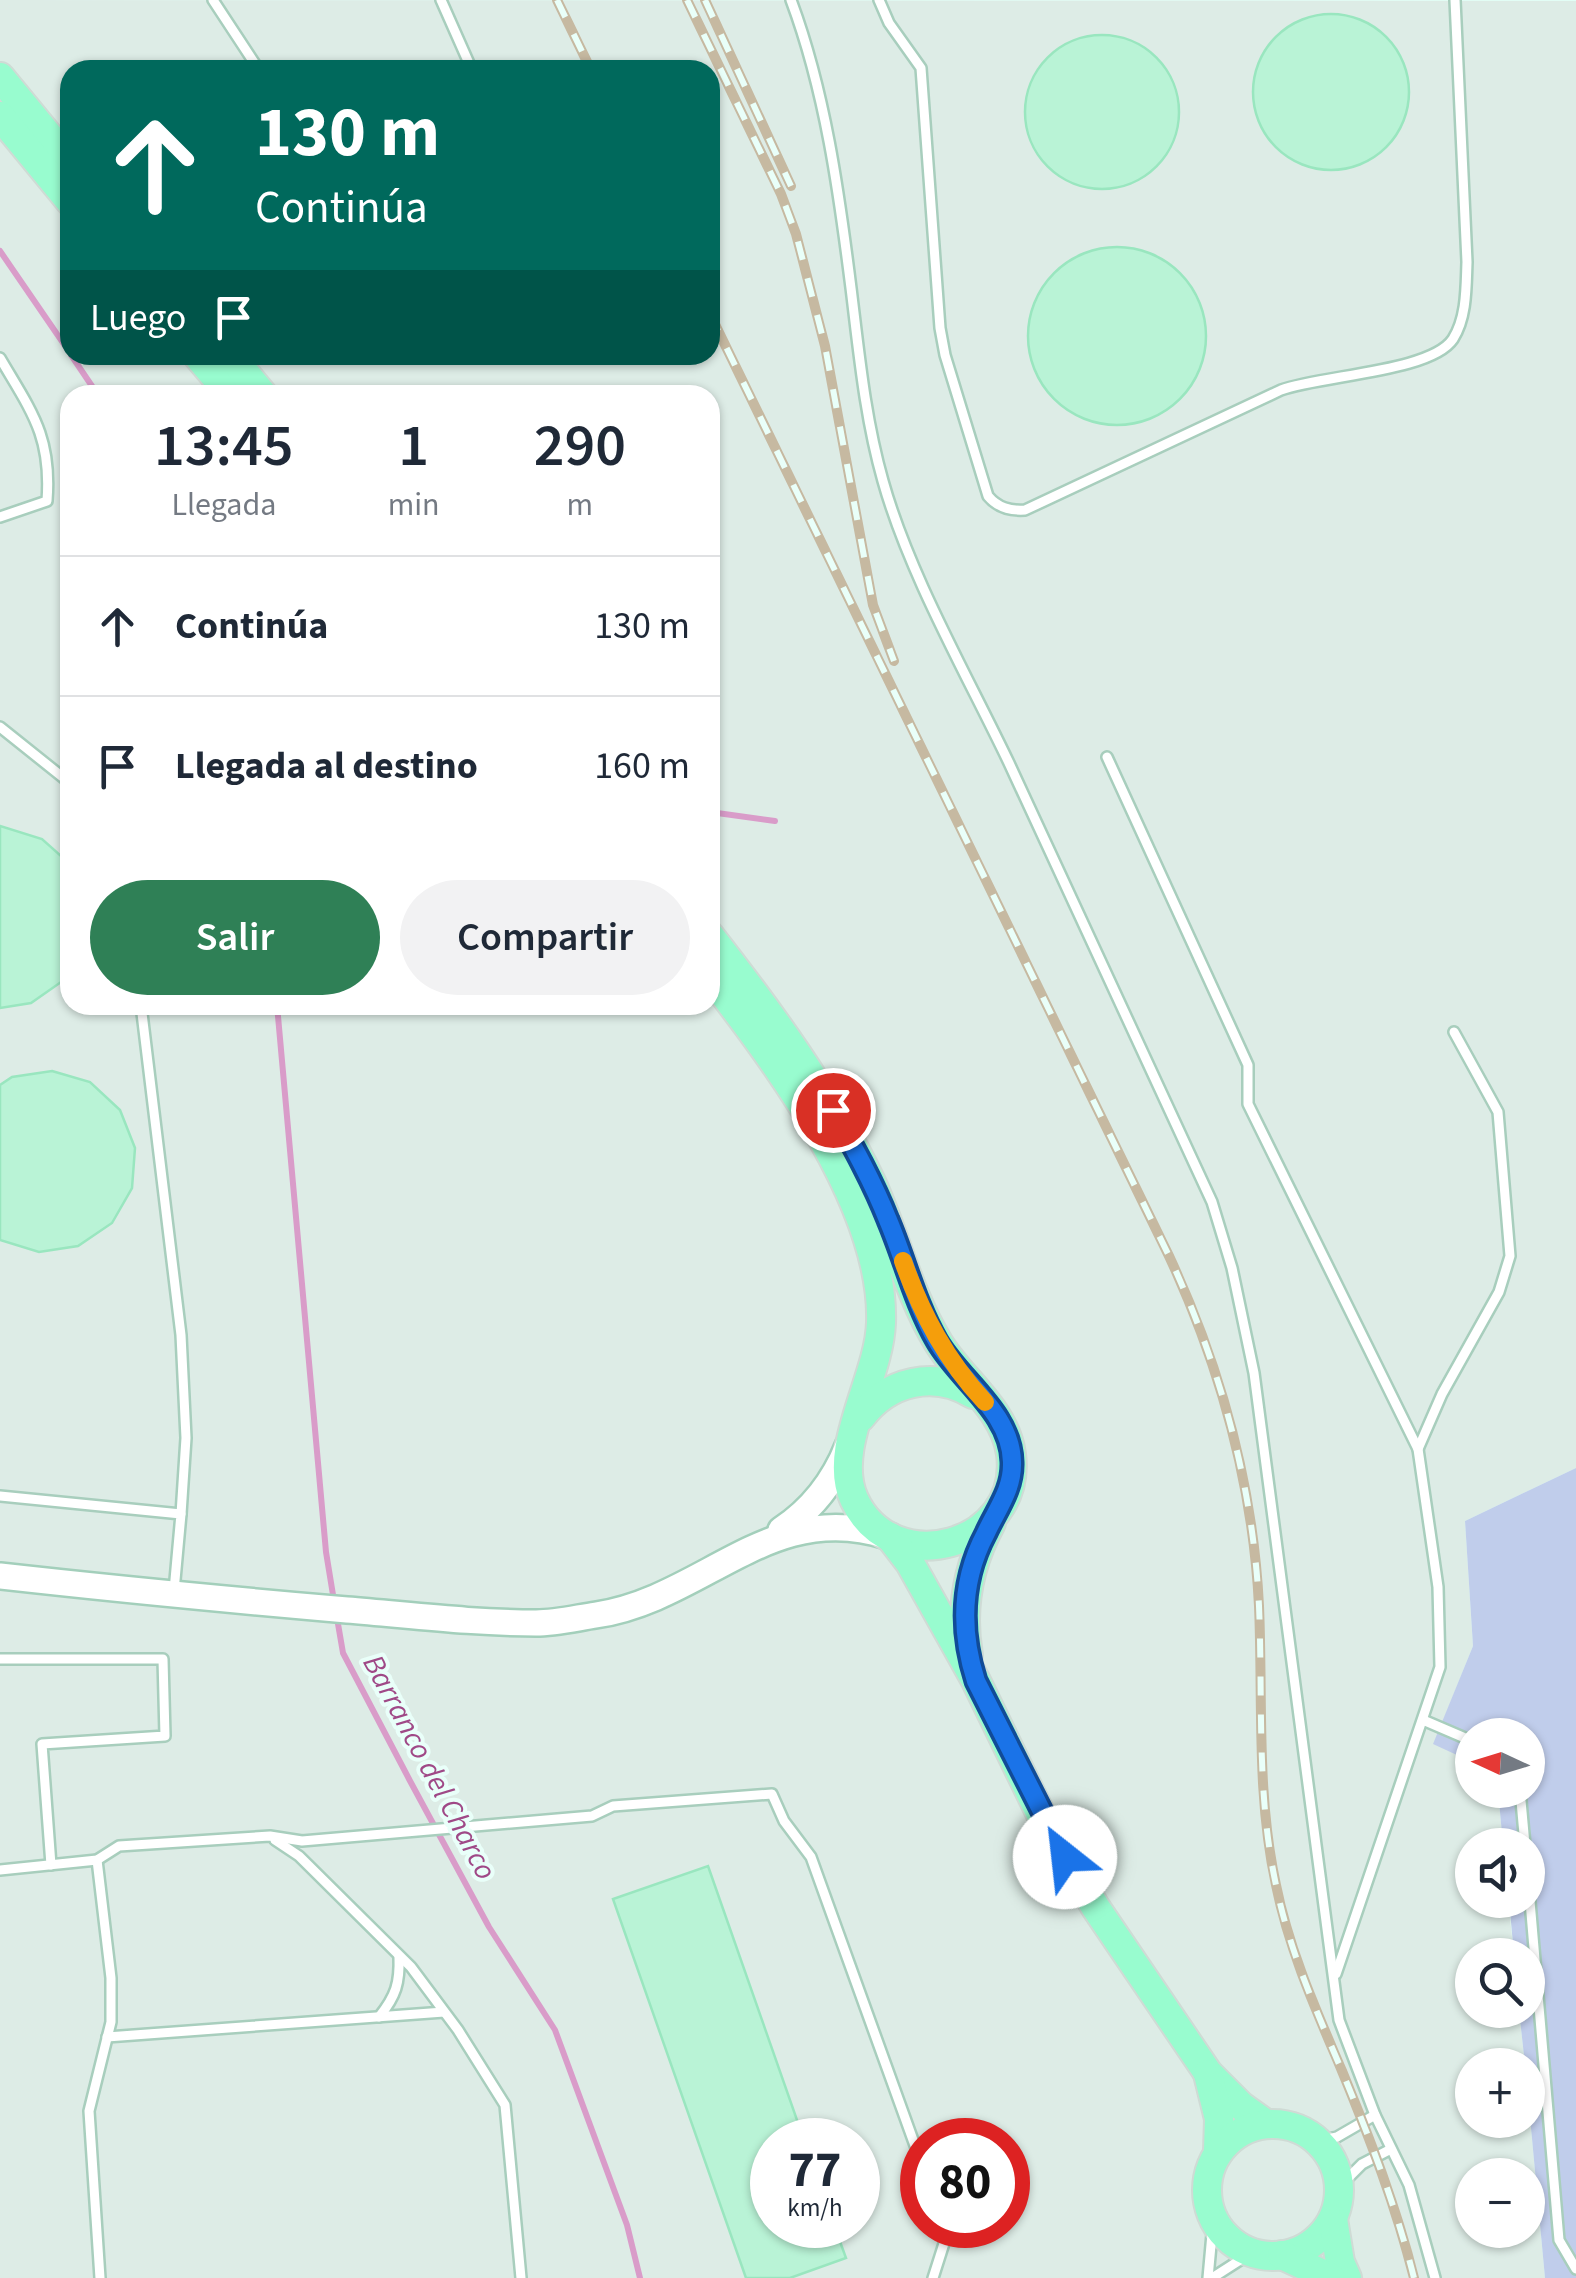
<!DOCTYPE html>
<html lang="es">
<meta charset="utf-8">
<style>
:root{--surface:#fff;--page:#f2f2f3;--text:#1f2937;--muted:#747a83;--line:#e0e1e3;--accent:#2f8056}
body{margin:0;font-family:"Source Sans 3",sans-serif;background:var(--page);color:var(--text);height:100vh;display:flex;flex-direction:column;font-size:38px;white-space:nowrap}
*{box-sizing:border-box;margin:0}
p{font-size:32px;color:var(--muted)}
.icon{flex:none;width:55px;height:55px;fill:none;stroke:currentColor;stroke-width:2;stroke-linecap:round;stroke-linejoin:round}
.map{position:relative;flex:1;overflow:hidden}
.side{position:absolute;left:60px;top:385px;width:660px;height:630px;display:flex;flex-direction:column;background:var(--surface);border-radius:30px;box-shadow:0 2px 8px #0004}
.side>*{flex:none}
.banner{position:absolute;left:60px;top:60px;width:660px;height:305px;border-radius:30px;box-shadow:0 2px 8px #0004;background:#00695c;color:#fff;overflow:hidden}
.needle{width:65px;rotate:274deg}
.buttons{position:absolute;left:1455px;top:1718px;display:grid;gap:20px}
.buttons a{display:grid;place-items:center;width:90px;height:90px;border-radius:50%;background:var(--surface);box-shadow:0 2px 8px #0004;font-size:50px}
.speed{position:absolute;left:750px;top:2118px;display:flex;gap:20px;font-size:50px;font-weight:700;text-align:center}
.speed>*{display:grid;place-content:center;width:130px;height:130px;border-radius:50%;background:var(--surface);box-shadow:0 2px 8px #0004;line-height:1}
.speed small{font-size:25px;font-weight:400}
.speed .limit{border:15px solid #d22;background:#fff;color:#111}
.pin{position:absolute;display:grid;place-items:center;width:85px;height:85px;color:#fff;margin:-42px;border:5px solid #fff;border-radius:50%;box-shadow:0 2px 10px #0007}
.me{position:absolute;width:110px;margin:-55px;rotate:331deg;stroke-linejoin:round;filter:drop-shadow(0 0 8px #0008)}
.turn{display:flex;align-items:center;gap:35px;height:210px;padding:0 30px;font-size:45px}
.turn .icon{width:130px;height:130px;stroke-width:2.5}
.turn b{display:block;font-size:70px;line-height:85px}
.then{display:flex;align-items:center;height:95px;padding:0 30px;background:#0003;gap:20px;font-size:38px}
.eta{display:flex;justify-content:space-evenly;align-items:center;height:170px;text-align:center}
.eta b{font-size:60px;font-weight:600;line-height:70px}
.cta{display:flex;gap:20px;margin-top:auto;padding:20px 30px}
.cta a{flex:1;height:115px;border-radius:60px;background:var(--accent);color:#fff;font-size:40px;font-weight:600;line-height:115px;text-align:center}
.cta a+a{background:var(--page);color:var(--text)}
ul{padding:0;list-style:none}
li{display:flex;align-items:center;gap:30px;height:140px;padding:0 30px;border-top:2px solid var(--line)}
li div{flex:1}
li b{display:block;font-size:38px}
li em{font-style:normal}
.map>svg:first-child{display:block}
</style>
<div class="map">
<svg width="1576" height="2278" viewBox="0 0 1576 2278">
<rect width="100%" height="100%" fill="#e2fdf5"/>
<path fill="#ddece6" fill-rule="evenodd" d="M0 0 1576 1V1468L1465 1521 1473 1646 1434 1743 1472 1762V1790H1498L1503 1845H1472V1900H1508L1514 1955H1472V2010H1519L1525 2065H1472V2120H1528V2096L1545 2278H0ZM70 70H710V355H70ZM70 395H710V1005H70ZM772 2140H858V2225H772ZM922 2140H1008V2225H922ZM1472 2175H1528V2230H1472Z"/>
<polygon fill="#c0cdeb" points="1576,1468 1576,2278 1545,2278 1528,2096 1528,2065 1525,2065 1519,2010 1528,2010 1528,1955 1514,1955 1509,1900 1528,1900 1528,1845 1503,1845 1498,1790 1528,1790 1528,1735 1472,1735 1472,1762 1433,1744 1473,1646 1465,1521"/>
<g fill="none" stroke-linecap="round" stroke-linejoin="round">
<g stroke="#d99cc9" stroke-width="6">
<polyline points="0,251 70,353"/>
<polyline points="71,355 98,395"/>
<polyline points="710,812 775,821"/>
<polyline points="277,1005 326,1552 334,1601"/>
<polyline points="337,1618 343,1653 409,1779 489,1927 555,2030 627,2225 640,2278"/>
</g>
</g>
<g fill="#b9f3d6" stroke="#99e6bf" stroke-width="2.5">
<circle cx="1331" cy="92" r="78"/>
<circle cx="1102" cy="112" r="77"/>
<circle cx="1117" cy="336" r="89"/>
<polygon points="0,826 42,839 70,864 70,970 64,980 31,1003 0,1008"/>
<polygon points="52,1071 90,1082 120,1110 135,1148 132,1188 112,1223 78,1246 39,1252 0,1240 0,1085 12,1077"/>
<polygon points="708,1866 804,2140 772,2140 772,2225 834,2225 846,2258 790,2278 746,2278 613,1899"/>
</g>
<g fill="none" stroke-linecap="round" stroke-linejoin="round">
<g stroke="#a8cebd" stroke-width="14">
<g id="service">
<polyline points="213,0 259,70"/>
<polyline points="441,0 472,70"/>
<path d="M791 0C825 91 839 192 851 288 859 353 865 418 883 481 909 574 967 675 1009 763 1078 909 1144 1056 1212 1202L1232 1268 1254 1373 1339 2020 1375 2115 1409 2185 1435 2278"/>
<path d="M879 0 889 23 921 68 940 328 945 355 988 496C998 508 1010 511 1025 510L1281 390C1322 375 1431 372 1453 339 1467 317 1466 287 1467 262L1455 0"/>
<path d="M0 358C31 411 52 436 47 501L0 517"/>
<polyline points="0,727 70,783"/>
<polyline points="1107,757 1248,1065 1248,1104 1418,1449 1438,1587 1440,1667 1336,1974"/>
<polyline points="141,1005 181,1335 186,1438 181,1514"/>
<polyline points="1418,1449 1442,1394 1499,1292 1510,1256 1498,1112 1454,1032"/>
<polyline points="0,1496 181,1514 174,1591"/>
<polyline points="0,1659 163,1659 165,1736 42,1744 51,1865"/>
<polyline points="1423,1720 1472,1741"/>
<polyline points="1520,1790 1525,1845"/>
<polyline points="275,1840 299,1856 411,1967 458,2030 505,2105 521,2278"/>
<polyline points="97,1860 111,1978 111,2022 89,2111 100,2278"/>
<polyline points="0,1870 97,1860 119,1846 270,1836 302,1841 592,1816 613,1806 772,1794 784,1821 811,1857 922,2165"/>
<polyline points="1528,1878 1559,2240 1576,2269"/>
<path d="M379 2017C396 1996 400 1983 399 1956"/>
<polyline points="107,2037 444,2012"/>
<polyline points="1318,2141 1337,2137 1375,2115"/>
<polyline points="1338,2188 1362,2164 1391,2149"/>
<polyline points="933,2278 947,2234 944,2225"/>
<polyline points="1208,2278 1213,2223"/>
<polyline points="1212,2278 1251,2253"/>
</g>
</g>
<g stroke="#a3cfbb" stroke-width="30">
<g id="secondary">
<path d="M781 1530C813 1509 834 1481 848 1446"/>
<path d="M0 1576C116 1589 231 1600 347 1610 410 1615 473 1623 536 1623 556 1623 576 1618 596 1615 704 1599 771 1498 887 1536"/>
</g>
</g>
<g stroke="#cfdbd5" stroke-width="32">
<g id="trunk">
<polyline points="0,77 70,162"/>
<polyline points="0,116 70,201"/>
<polyline points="197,355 231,395"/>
<polyline points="230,355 263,395"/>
<path d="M710 936C771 1014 828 1092 871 1182 895 1234 908 1293 938 1342 961 1380 1005 1409 1011 1454 1023 1546 892 1582 854 1499 831 1448 879 1379 881 1323 885 1207 779 1065 710 976"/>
<path d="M861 1417C888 1381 934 1370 973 1394"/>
<polyline points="890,1537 910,1563 976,1681 1049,1831 1096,1908 1208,2073 1241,2106 1266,2124"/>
<path d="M968 1655C960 1609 968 1565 991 1523"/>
<polyline points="1208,2074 1219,2119 1218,2151"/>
<circle cx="1273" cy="2190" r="66"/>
<polyline points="1333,2219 1340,2262 1347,2278"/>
<polyline points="1282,2255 1331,2278"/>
</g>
</g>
<use href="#service" stroke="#fff" stroke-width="9"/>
<use href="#secondary" stroke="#fff" stroke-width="25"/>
<use href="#trunk" stroke="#98fccf" stroke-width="28"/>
<g stroke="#c6b9a1" stroke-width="10">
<g id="rail">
<polyline points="557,0 591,70"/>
<polyline points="687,0 781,194 796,234 825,346 873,605 894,661"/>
<polyline points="705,0 791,186"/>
<path d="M710 314 1169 1256C1220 1366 1253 1484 1259 1606 1263 1699 1256 1793 1276 1885 1289 1950 1316 2010 1342 2071 1370 2139 1396 2206 1414 2278"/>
</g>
</g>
<use href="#rail" stroke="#e9fff9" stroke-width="6" stroke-dasharray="19" stroke-linecap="butt"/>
</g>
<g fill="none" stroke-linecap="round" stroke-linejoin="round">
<g stroke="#114b97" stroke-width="25">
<path id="route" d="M833 1110C853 1146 873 1182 888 1220 905 1260 915 1303 937 1341 960 1381 1011 1412 1012 1462 1013 1489 997 1509 986 1533 961 1580 960 1631 976 1681L1065 1857"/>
</g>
<use href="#route" stroke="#1a73e8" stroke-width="18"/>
<path stroke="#f59e0b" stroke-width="18" d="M903 1261C922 1315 946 1360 985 1402"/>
</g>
<g text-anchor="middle" stroke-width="8" stroke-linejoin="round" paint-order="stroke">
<g font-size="30" font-style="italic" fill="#9f4987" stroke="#e9fff9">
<text transform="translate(430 1767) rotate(62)" y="10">Barranco del Charco</text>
</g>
</g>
</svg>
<div class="buttons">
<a><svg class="needle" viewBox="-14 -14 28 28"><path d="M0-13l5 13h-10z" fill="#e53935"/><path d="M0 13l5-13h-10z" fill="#747a83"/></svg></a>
<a><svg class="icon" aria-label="sound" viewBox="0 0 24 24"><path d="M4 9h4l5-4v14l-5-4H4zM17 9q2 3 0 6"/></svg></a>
<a><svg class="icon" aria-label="search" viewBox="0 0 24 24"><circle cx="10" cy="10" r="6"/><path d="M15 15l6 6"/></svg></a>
<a>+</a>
<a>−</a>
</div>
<div class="speed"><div>77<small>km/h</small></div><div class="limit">80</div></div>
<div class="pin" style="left:833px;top:1110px;background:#d93025"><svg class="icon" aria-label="arrive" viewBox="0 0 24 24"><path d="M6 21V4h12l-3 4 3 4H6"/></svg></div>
<svg class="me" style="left:1065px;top:1857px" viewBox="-20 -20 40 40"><circle r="19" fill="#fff"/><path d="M0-13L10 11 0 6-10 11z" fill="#1a73e8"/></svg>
<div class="banner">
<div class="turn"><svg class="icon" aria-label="ahead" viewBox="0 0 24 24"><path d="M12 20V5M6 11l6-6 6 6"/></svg><div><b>130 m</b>Continúa</div></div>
<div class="then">Luego<svg class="icon" aria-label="arrive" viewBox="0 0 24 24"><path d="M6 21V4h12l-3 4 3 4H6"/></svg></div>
</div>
<section class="side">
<div class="eta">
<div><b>13:45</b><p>Llegada</p></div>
<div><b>1</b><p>min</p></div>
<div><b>290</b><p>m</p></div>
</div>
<ul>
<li><svg class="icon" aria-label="ahead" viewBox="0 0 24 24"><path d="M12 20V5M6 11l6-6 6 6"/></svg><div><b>Continúa</b></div><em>130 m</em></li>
<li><svg class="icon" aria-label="arrive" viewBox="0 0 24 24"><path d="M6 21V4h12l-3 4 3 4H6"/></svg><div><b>Llegada al destino</b></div><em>160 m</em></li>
</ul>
<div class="cta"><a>Salir</a><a>Compartir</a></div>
</section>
</div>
